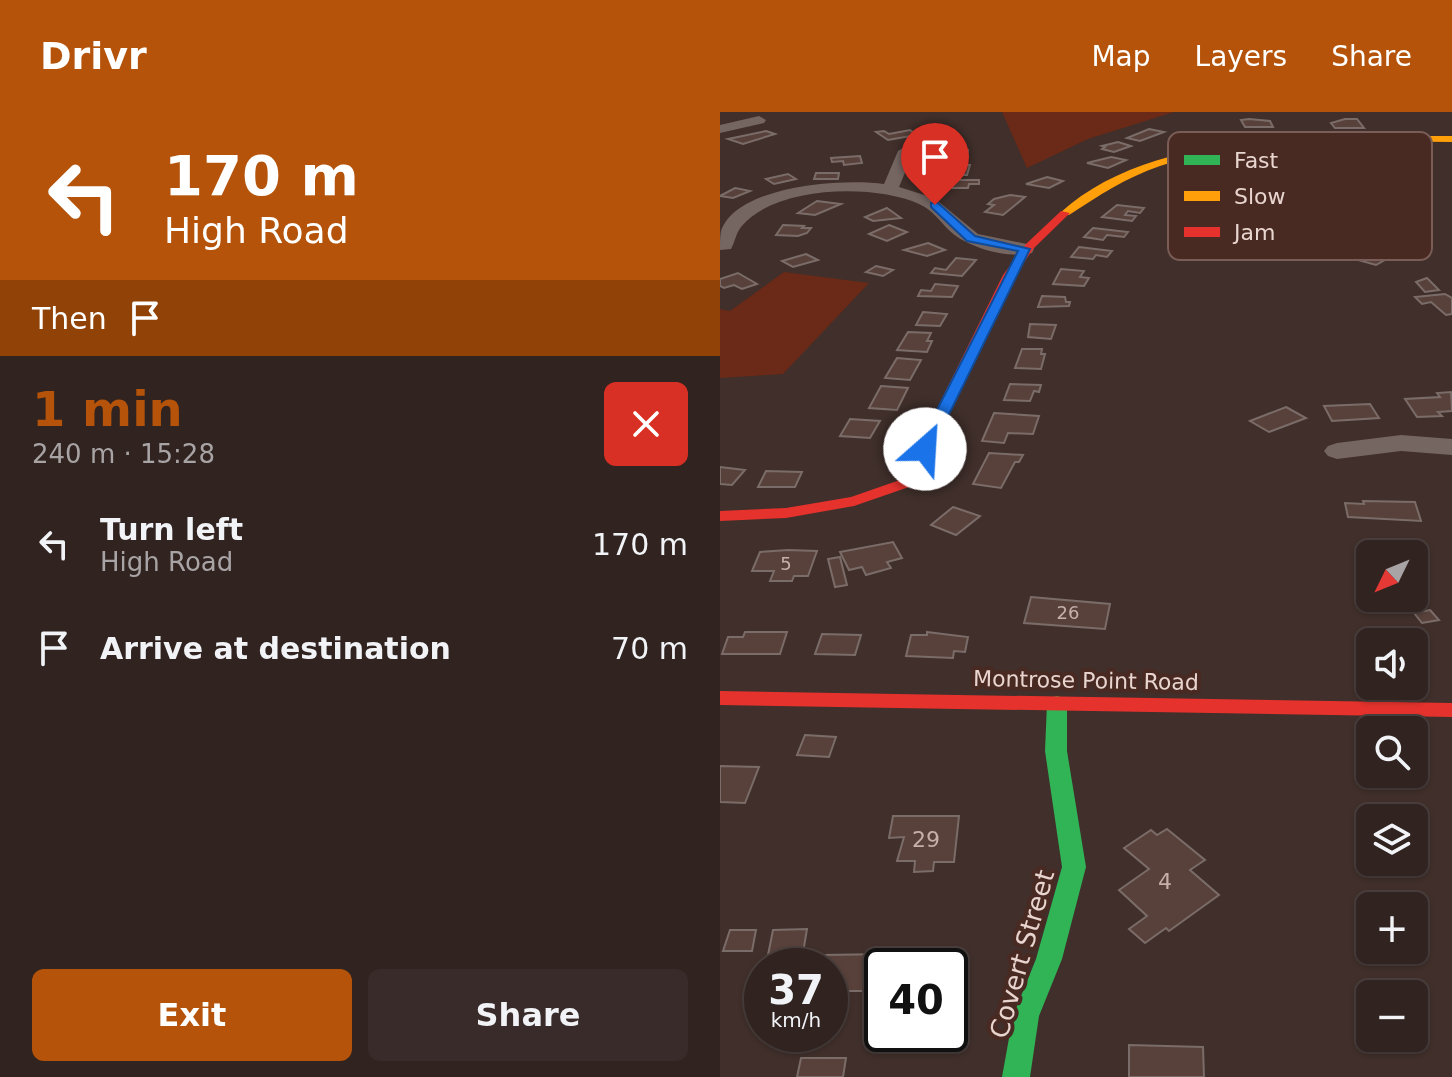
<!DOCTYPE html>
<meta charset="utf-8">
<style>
:root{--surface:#302320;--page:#382b29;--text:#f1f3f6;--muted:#a8a4a5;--line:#4b403e;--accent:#b45309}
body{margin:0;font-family:"DejaVu Sans",sans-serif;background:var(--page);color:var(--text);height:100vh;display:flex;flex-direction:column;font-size:30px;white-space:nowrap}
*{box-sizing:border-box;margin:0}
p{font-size:26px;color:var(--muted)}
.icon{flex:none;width:44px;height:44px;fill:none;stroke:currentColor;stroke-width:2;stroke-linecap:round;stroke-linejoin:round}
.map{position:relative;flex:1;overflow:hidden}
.sheet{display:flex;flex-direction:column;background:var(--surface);width:720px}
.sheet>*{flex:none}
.guide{background:#b45309;color:#fff;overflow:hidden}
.needle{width:52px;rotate:227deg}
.fabs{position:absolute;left:636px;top:428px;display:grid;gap:16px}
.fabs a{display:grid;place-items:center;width:72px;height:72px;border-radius:12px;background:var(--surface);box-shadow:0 2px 6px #0004,0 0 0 2px var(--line);font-size:40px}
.speed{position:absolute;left:24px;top:836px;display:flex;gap:16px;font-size:40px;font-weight:700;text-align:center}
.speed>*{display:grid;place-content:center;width:104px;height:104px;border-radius:50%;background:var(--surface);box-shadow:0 2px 6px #0004,0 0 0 2px var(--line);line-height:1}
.speed small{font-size:20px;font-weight:400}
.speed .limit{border:4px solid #111;border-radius:12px;background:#fff;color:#111}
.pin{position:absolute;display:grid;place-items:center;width:68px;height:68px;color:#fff;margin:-82px -34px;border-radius:50% 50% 50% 0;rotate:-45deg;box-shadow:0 0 8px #0007}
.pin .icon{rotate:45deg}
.me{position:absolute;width:88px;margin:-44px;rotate:26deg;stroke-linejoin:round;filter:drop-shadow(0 0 6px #0008)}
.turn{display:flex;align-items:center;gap:28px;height:168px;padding:0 32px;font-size:36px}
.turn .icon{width:104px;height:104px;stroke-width:2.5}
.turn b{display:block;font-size:56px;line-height:68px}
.then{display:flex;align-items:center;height:76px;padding:0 32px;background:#0003;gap:16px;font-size:30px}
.round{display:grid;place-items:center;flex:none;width:84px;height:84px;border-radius:12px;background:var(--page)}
.summary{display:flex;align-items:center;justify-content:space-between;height:136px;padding:0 32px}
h1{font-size:48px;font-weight:800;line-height:60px;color:var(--accent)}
.primary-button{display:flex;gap:16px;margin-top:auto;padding:16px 32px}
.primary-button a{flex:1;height:92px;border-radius:12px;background:var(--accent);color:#fff;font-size:32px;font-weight:800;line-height:92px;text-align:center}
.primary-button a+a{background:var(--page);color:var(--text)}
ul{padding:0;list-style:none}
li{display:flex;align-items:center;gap:24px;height:104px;padding:0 32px}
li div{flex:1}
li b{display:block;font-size:30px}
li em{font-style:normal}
header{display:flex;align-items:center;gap:48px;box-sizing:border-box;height:112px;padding:0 40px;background:var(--accent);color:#fff}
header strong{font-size:38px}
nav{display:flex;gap:44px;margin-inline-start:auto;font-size:28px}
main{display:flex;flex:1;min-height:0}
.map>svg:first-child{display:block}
</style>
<header>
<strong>Drivr</strong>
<nav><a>Map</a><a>Layers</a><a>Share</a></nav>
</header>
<main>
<section class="sheet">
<div class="guide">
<div class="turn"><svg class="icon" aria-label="left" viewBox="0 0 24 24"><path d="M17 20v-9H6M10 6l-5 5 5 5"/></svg><div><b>170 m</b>High Road</div></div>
<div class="then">Then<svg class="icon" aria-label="arrive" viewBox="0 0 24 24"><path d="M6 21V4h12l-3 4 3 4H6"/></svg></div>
</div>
<div class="summary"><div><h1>1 min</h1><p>240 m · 15:28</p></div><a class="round" style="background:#d93025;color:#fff"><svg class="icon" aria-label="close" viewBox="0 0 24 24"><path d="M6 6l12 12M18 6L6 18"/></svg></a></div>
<ul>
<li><svg class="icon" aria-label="left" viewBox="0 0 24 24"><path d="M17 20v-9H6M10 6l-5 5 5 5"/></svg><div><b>Turn left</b><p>High Road</p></div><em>170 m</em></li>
<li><svg class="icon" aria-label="arrive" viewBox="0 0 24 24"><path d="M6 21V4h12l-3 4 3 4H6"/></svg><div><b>Arrive at destination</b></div><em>70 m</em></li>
</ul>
<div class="primary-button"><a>Exit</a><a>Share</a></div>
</section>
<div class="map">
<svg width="732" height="965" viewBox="0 0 732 965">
<rect width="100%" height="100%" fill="#402f2b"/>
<g fill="#6a2a17">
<polygon points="282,0 454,0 368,27 307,56"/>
<polygon points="64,160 149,171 63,262 0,266 0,197 10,199"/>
</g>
<g fill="#59413b" stroke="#7a6c68" stroke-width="2">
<polygon points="529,7 550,9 553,15 525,15 521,8"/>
<polygon points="625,7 637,7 644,16 615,16 611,11"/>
<polygon points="429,17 444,20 420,29 407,26"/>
<polygon points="190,18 197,23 168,28 156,20 164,19 169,22"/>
<polygon points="46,19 55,22 23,32 8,27"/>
<polygon points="229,21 236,23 228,25 241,29 227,33 208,27"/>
<polygon points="398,30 411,34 394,40 382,37 385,35 382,34"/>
<polygon points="235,38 248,38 247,47 229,47"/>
<polygon points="140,44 142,51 124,53 123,49 112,50 111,46"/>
<polygon points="391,45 406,48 388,56 367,51"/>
<polygon points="231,53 250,53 247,63 227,63"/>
<polygon points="96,61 119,61 118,67 94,67"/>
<polygon points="68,62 76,67 54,72 46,67"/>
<polygon points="327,65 343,69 329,76 306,72"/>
<polygon points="231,68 259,68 259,72 249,72 248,76 228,76"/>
<polygon points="15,76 30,79 13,86 0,84"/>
<polygon points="290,83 305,85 283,103 265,100 274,93 268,92 274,87"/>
<polygon points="97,89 121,92 95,103 78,101"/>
<polygon points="397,93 424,96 420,101 408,99 405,103 416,104 412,109 382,105"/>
<polygon points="167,96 181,106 153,109 145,105"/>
<polygon points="63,113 84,114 82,116 91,116 87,121 78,124 56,123"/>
<polygon points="169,113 187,120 167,129 149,122"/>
<polygon points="373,116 408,120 404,125 387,123 383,128 364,125"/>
<polygon points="208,131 225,138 207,144 184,138"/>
<polygon points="663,134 681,139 656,153 638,148"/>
<polygon points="359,135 392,139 387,145 376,143 373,147 351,145"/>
<polygon points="86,142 98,148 73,155 62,149"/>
<polygon points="236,146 256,148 242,164 211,161 215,156 226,158"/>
<polygon points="156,154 173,158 163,164 146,160"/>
<polygon points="341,157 364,159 360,165 369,166 364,174 333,172"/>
<polygon points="18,161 37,172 22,177 14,173 4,176 0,174 0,167"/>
<polygon points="707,166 719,178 705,180 696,170"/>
<polygon points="215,172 238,174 232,185 198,184 201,178 211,179"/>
<polygon points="725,182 732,186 732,202 726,203 711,190 702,192 695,185"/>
<polygon points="322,184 345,185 346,190 350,190 349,194 318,195"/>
<polygon points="203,200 227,202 220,214 196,213"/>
<polygon points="310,212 336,213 331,227 308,225"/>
<polygon points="188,220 211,221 207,229 212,229 207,240 177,238"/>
<polygon points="302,237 322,237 321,242 325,242 321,257 295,256"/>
<polygon points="177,246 201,248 190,268 165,266"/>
<polygon points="290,272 321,273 319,280 314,279 310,289 284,288"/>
<polygon points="161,274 188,276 177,298 149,296"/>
<polygon points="731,280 732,299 718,300 722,304 697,305 685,287 720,285 717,281"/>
<polygon points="650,292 659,306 612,309 604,294"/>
<polygon points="566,295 586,306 549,320 530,309"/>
<polygon points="274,301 319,304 313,322 288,321 284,331 262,329"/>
<polygon points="130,307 160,309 150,326 120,324"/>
<polygon points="269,341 303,343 299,350 295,350 281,376 253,372"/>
<polygon points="0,355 25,358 12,373 0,372"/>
<polygon points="46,359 82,360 75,375 38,375"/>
<polygon points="643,389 695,390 701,409 628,405 625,391 644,392"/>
<polygon points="233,395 260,404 236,423 211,413"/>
<polygon points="173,430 182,446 167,450 171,456 146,463 142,455 129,458 120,440"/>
<polygon points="68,438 97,439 88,464 74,464 72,469 50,469 54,459 32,459 40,440"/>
<polygon points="120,445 127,473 115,475 108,447"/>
<polygon points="311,485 390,492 385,517 304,511"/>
<polygon points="710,498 719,508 702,511 694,501"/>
<polygon points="25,520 67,520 60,542 2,542 8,525 23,525"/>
<polygon points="207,520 248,525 245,540 234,539 233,546 186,544 191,523 207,523"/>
<polygon points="102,522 141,523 135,543 95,542"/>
<polygon points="85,623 116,625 109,645 77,643"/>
<polygon points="0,654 39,655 25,691 0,690"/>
<polygon points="173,704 239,704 234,750 214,750 213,759 194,760 195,749 177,749 184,725 169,726"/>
<polygon points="447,717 485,748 470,758 499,783 449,819 446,816 425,831 409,817 427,804 399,778 429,757 404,736 431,718 437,723"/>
<polygon points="87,817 83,841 48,843 53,818"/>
<polygon points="10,818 36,818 32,839 3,839"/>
<polygon points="170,837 193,837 190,854 162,854 162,879 110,879 110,854 100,854 102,843 169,842"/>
<polygon points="409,933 483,935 484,965 409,965"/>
<polygon points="81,946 126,946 123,965 77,965"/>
</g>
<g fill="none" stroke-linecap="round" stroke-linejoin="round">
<g fill="#756662" fill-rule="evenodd">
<polygon points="39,4 46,8 44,11 0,21 0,13"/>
<path d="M186 34 194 39 179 75 214 86 258 122 312 133 314 137 312 141C288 147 249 136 231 120 220 110 213 98 199 92 155 72 55 73 21 115 16 121 15 130 11 137L0 138C0 132 0 124 1 119 17 73 124 66 164 72L178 39Z"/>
<polygon points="681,323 732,327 732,343 681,339 617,347 608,344 604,339 608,334 617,331"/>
</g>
<polygon fill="#30b455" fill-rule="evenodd" points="337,584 344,586 347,591 347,639 366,755 342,847 319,904 310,965 282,965 293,904 316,847 342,755 325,639 327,591 330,586"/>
<path fill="#ff9f0a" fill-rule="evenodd" d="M681 24H732V30C635 29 533 22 440 54 407 65 378 84 349 103L340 101C424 24 574 24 681 24Z"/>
<g fill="#e5322d" fill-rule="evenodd">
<polygon points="341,99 350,101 314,136 295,163 213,337 189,375 134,394 66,406 0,409 0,399 66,396 131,385 177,369 197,337 283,163 306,132"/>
<polygon points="0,579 732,591 732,605 0,593"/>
</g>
</g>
<polygon fill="#1a73e8" stroke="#114b97" stroke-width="2" points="211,91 218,91 255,124 310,137 212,337 205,342 197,337 298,139 247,129 211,95"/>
<g text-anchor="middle" stroke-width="8" stroke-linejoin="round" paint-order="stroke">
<g font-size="18" fill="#c5b0aa">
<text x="66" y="458">5</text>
<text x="348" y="507">26</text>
</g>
<g font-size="22" fill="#e9d5cf" stroke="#492a22">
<text transform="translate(366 568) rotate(1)" y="8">Montrose Point Road</text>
</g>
<g font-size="22" fill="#c5b0aa">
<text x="206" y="735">29</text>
<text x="445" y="777">4</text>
</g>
<g font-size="26" fill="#e9d5cf" stroke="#492a22">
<text transform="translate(302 842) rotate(-74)" y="9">Covert Street</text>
</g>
</g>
<rect x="448" y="20" width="264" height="128" rx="12" fill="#492a22" stroke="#795d56" stroke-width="2"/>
<rect x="464" y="43" width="36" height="10" fill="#30b455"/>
<rect x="464" y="79" width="36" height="10" fill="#ff9f0a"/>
<rect x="464" y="115" width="36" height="10" fill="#e5322d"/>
<g font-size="22" fill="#e9d5cf">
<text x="514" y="56">Fast</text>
<text x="514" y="92">Slow</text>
<text x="514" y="128">Jam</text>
</g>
</svg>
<div class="fabs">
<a><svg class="needle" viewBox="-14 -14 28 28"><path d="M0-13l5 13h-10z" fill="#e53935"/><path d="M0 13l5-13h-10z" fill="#a8a4a5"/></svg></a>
<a><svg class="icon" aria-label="sound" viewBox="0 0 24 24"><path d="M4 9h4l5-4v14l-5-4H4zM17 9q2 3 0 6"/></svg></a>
<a><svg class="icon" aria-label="search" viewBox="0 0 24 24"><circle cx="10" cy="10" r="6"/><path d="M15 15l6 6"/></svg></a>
<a><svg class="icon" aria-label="layers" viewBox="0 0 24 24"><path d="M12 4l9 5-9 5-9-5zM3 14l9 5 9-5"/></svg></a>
<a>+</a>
<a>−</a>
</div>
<div class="speed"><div>37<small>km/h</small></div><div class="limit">40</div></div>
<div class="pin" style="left:215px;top:93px;background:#d93025"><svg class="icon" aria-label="arrive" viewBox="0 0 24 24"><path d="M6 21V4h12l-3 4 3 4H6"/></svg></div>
<svg class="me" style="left:205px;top:337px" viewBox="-20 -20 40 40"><circle r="19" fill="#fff"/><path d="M0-13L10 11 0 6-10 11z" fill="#1a73e8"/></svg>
</div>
</main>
